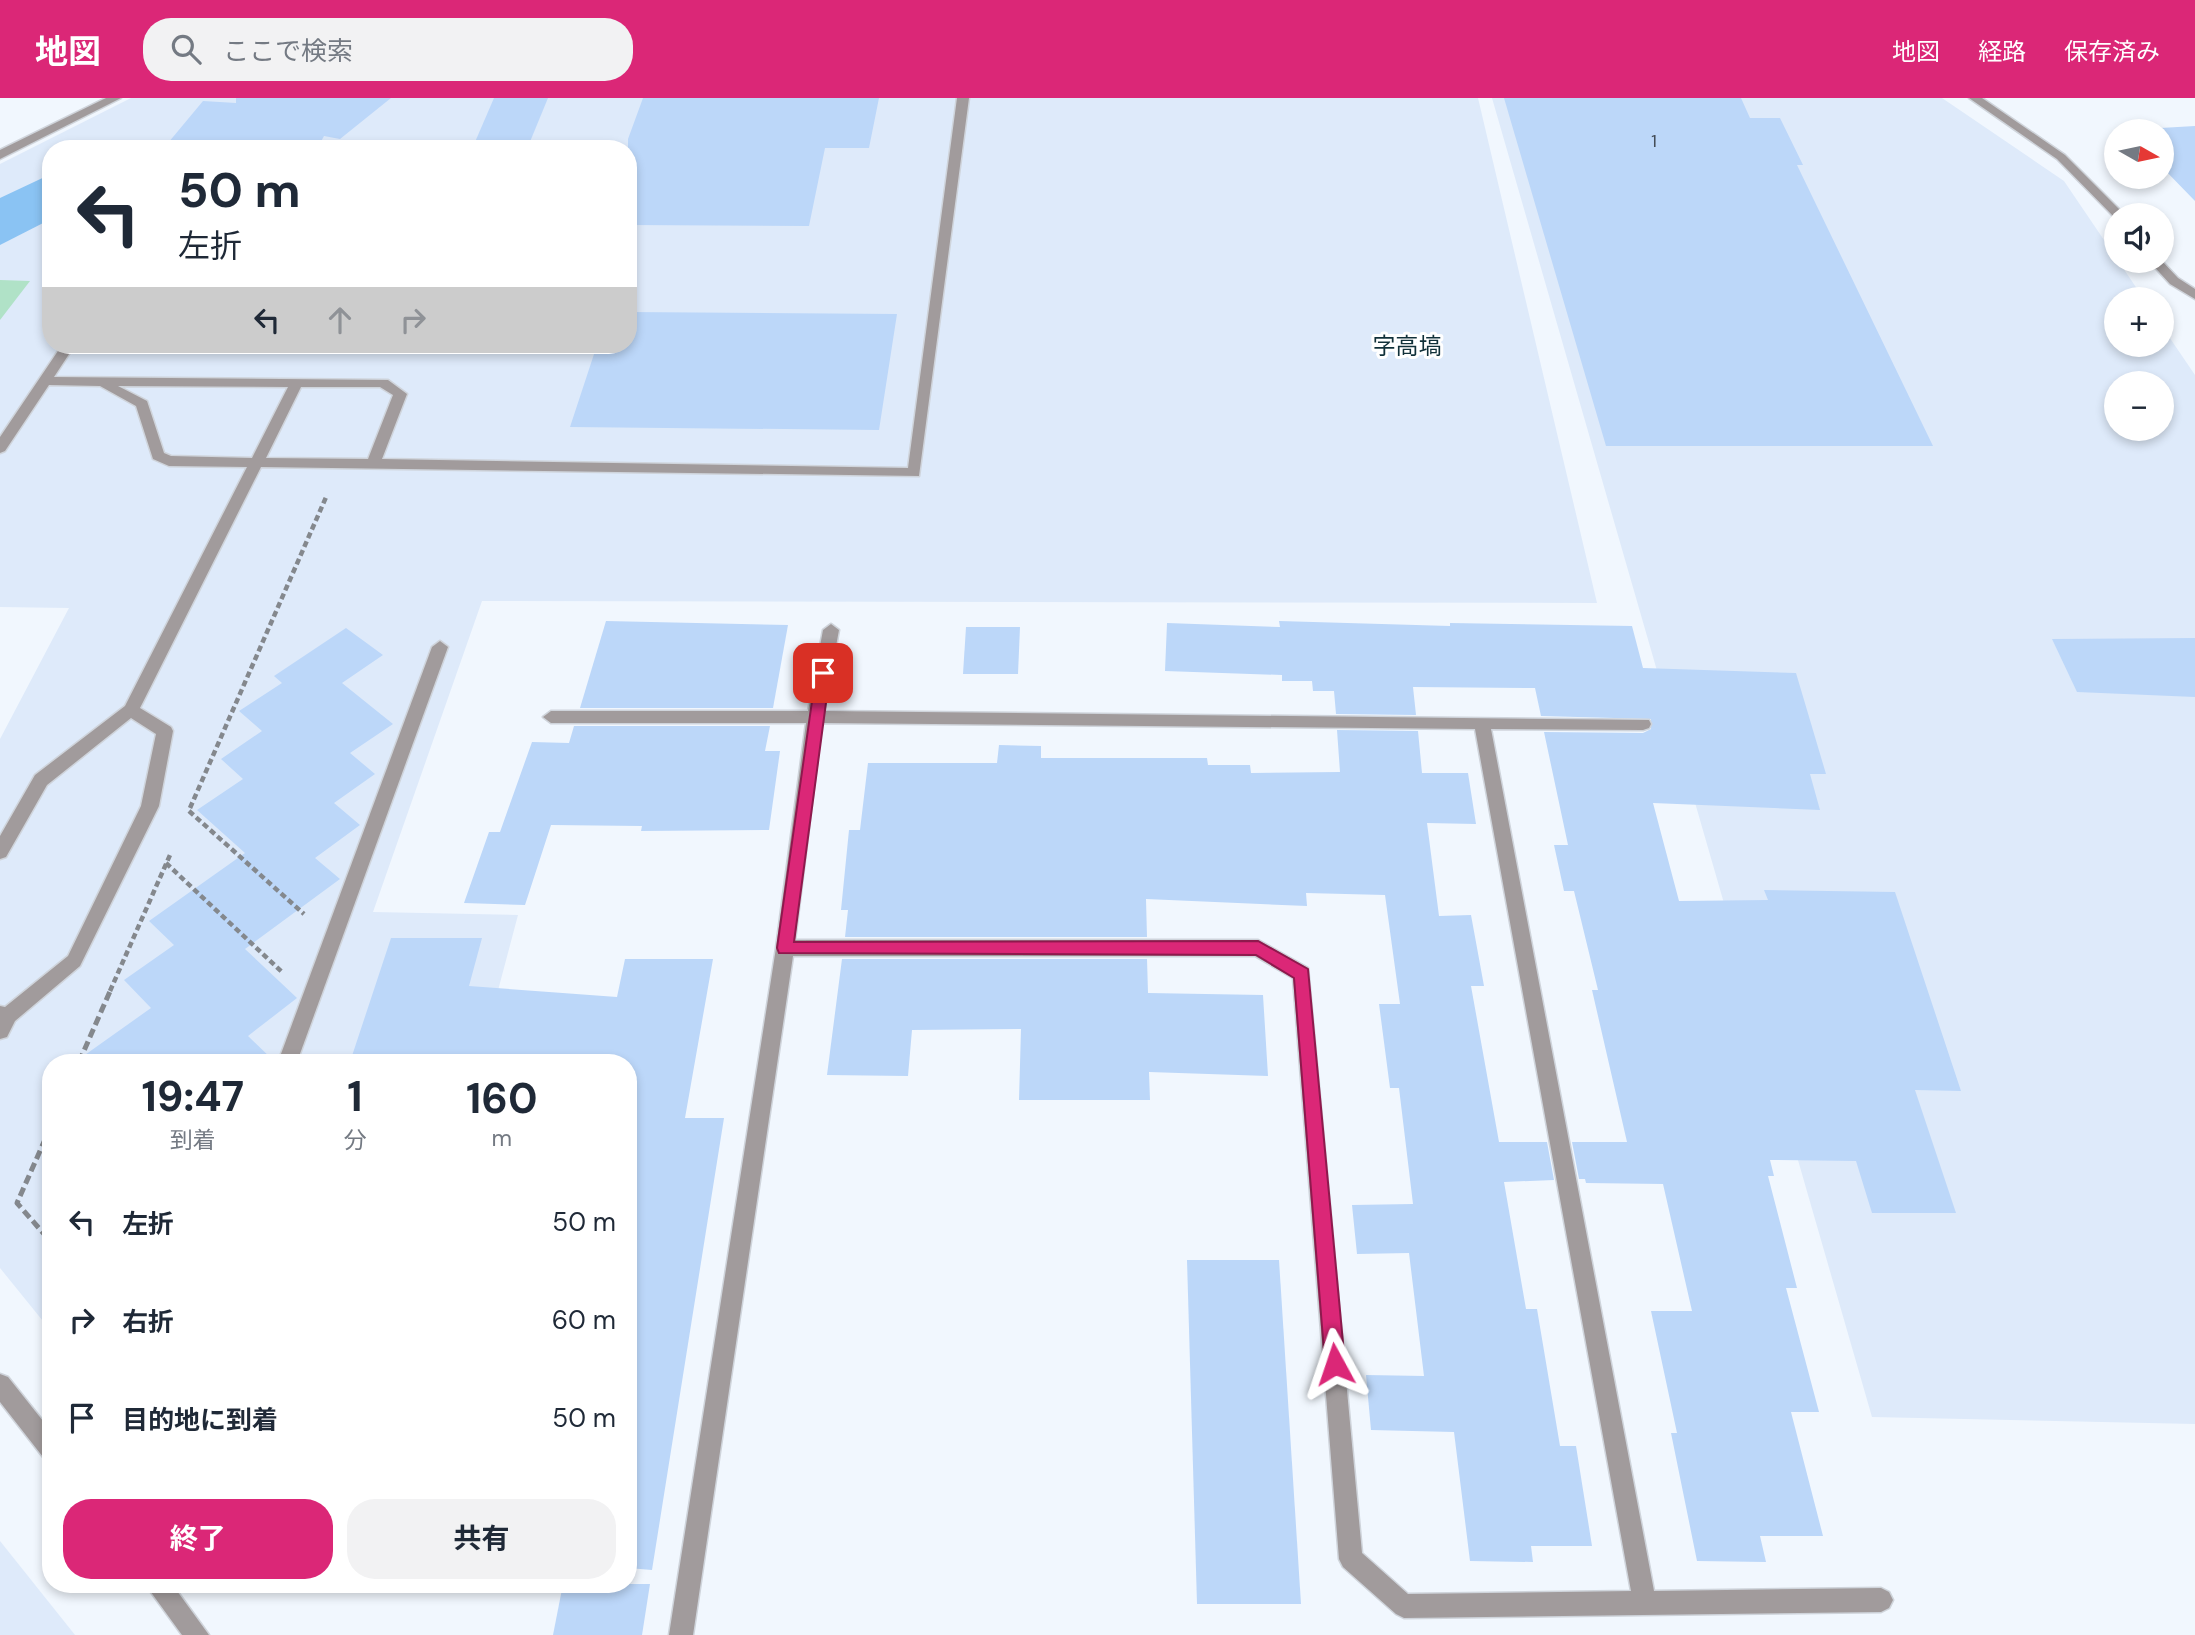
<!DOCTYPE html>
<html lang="ja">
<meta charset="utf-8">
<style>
:root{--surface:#fff;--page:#f2f2f3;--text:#1f2937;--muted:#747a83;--accent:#db2777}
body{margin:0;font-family:"DM Sans","Noto Sans JP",sans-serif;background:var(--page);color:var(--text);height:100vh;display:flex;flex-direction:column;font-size:26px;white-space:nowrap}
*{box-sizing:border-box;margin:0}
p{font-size:23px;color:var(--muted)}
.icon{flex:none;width:38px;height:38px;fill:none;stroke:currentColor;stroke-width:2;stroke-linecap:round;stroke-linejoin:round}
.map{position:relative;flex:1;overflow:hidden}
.side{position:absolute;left:42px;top:956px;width:595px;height:539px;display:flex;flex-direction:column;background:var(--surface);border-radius:28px;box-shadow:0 4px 10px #0003}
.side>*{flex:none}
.top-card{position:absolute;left:42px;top:42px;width:595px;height:214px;border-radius:28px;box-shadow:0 4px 10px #0003;background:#fff;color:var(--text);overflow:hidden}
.needle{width:46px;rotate:99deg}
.controls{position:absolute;left:2104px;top:21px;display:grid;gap:14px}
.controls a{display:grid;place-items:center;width:70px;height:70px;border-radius:50%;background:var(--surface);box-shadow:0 4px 10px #0003;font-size:35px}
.pin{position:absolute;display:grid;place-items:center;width:60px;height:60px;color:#fff;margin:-30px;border-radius:14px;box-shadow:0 4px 10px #0006}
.me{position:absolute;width:77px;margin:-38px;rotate:355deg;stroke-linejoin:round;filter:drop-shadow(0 0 5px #0008)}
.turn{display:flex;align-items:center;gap:24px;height:147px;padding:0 21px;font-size:32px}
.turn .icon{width:91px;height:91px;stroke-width:2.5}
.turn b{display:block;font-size:49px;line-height:60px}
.lanes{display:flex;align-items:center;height:66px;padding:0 21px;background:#0003;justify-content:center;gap:35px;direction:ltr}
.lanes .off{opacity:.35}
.eta{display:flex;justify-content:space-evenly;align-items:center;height:119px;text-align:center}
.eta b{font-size:42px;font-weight:700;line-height:49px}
.primary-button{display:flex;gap:14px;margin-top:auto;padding:14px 21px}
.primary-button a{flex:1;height:80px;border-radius:28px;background:var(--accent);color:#fff;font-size:28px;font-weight:700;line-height:80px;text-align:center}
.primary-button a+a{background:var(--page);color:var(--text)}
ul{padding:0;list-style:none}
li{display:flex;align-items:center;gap:21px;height:98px;padding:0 21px}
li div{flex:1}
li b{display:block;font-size:26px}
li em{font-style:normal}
header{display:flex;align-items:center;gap:42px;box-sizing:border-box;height:98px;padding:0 35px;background:var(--accent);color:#fff}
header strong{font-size:33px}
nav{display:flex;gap:38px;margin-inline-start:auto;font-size:24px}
.search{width:490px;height:63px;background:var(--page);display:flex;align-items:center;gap:18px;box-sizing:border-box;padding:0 24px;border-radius:28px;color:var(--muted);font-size:26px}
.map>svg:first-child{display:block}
</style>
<header>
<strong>地図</strong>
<div class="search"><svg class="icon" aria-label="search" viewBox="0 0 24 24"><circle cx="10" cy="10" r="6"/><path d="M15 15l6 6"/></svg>ここで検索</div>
<nav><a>地図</a><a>経路</a><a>保存済み</a></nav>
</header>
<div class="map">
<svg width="2195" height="1537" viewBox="0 0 2195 1537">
<rect width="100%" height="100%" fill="#f1f7fe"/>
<g fill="#deeafa" fill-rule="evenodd">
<path d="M131 0H1478L1597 505 482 503 373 814 518 817 479 964H51V1233L0 1170V641L69 510 0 509V66ZM51 51H628V247H51Z"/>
<path d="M1492 0H1942L2064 83 2144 201H2116V247H2161V227L2195 277V1326L1872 1319ZM2116 285H2161V331H2116Z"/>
<polygon points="0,1443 75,1537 0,1537"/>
</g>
<polygon fill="#b0e2c7" points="0,182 30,183 0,222"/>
<polygon fill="#8ac3f3" points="51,76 51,121 0,147 0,100"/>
<g fill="#bcd7f9">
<polygon points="236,0 391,0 340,41 324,38 317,51 163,51 203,3 236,5"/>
<polygon points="494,0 548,0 527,51 472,51"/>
<polygon points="643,0 879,0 869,50 825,50 809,128 628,127 628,41"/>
<polygon points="1504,0 1741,0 1750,20 1780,20 1803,67 1797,67 1933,348 1606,348"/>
<polygon points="2195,28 2195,103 2161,68 2161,33 2126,32"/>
<polygon points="628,214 897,216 879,332 570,329 597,247 628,247"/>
<polygon points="606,523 788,527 773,610 580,610"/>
<polygon points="1279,523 1450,528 1450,525 1632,528 1643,570 1796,575 1826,676 1810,676 1820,712 1653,705 1679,803 1768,802 1764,792 1895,794 1961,993 1915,992 1956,1115 1872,1115 1856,1063 1770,1062 1774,1078 1768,1078 1797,1190 1786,1190 1819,1314 1791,1314 1823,1438 1760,1438 1766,1464 1697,1463 1671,1335 1677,1335 1651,1213 1692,1213 1663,1086 1586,1085 1585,1081 1579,1081 1572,1044 1627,1044 1592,892 1598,892 1574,793 1564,793 1554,747 1568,747 1544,634 1643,635 1651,631 1651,621 1541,618 1535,590 1413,589 1416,617 1336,616 1334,593 1313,593 1312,583 1282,583 1282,577 1165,573 1167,525 1280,529"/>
<polygon points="966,529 1020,529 1018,576 963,576"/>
<polygon points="346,530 383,557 342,585 393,626 350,655 375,676 334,705 360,727 315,760 340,781 245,851 297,900 248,938 275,964 75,964 151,910 124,882 174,847 149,823 245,755 197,712 243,681 221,661 262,633 239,613 282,585 274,578"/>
<polygon points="2195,540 2195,599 2077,594 2052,541"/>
<polygon points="574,628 770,628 765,653 780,653 769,732 641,733 642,728 551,727 525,807 464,805 489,734 500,734 532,644 569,645"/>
<polygon points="1337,632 1418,633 1422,675 1468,675 1476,726 1427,725 1439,818 1471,817 1484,888 1471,888 1499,1044 1547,1044 1554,1082 1504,1084 1526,1211 1537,1211 1560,1348 1576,1348 1592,1448 1531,1448 1533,1464 1470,1463 1454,1334 1371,1332 1366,1277 1424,1278 1409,1155 1357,1156 1352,1107 1413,1106 1399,990 1390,990 1379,906 1400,906 1385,797 1306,795 1307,808 1146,801 1147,839 845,839 848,812 841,812 849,732 860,732 868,665 997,665 999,647 1041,648 1041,660 1207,660 1208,667 1250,667 1251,675 1340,674"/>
<polygon points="391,840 482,840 469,888 617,899 625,861 713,861 685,1020 724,1020 652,1472 628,1470 628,964 350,964"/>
<polygon points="842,861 1147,861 1148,895 1263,897 1268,978 1149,974 1150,1002 1019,1002 1021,931 912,932 908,978 827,977"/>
<polygon points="1187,1162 1279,1162 1301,1506 1197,1506"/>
<polygon points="563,1486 650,1486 642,1537 553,1537"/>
</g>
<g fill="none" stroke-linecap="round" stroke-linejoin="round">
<g stroke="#cfd4db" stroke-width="3">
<g id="minor">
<polygon points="106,0 121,0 0,61 0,52"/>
<path d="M957 0H969L919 378 261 369 140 610 171 629 173 633 159 708 80 868 15 923 7 939 0 941V908L5 909 68 858 141 708 156 636 131 620 47 687 6 759 0 761V738L35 677 125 608 247 369 169 368 153 361 136 308 100 288 49 287 5 353 0 355V339L62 247H75L54 279 388 282 407 296 382 361 908 370ZM118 288 288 289 252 360 171 358 164 355 147 303ZM301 289H380L393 297 368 361 266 360Z"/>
<polygon points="1969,0 1982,0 2065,57 2125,117 2115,120 2057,61"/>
<polygon points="2161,162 2178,180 2195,191 2195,201 2170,186 2149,163"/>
<path d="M831 526 839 532 824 613 1649 622 1651 626 1649 630 1643 632 1491 631 1654 1493 1881 1490 1889 1494 1893 1502 1889 1510 1881 1514 1404 1520 1396 1516 1343 1469 1339 1461 1293 880 1255 858H793L693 1537H669L776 850 806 625H551L543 619 551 613H808L823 532ZM822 625 1475 631 1631 1493 1408 1496 1362 1455 1308 870 1258 842H795Z"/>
<polygon points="440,543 448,549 297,964 278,964 432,549"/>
<polygon points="0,1276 8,1279 51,1333 51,1362 43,1359 0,1304"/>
<polygon points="145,1486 172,1486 209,1537 182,1537"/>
</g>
</g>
<g stroke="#84888d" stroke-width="4.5" stroke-dasharray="6 3.5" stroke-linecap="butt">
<polyline points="190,710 327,397"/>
<polyline points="189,713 304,816"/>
<polyline points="166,765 283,875"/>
<polyline points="110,893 170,757"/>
</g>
<g stroke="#84888d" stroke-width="5" stroke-dasharray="9 4.5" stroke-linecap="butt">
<polyline points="79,964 111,891"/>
<polyline points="51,1028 17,1105 51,1144"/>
</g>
<use href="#minor" fill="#a19b9c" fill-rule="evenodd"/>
</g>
<polygon fill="#db2777" stroke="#8e194d" stroke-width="2" points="823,570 830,575 794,844 1258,843 1308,871 1345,1266 1342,1273 1335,1276 1328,1273 1325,1266 1294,880 1256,857 779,855 777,850 816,575"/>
<g text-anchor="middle" stroke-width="6" stroke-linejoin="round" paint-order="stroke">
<g font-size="18" fill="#444d58">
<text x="1654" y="49">1</text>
</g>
<g font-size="23" fill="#103039" stroke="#fff">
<text x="1407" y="256">字高塙</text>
</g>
</g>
</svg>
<div class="controls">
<a><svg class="needle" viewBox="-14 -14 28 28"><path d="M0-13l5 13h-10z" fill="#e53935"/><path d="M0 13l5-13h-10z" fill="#747a83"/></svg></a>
<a><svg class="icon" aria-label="sound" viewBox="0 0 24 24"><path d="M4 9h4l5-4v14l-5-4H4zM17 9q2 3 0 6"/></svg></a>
<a>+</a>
<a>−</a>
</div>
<div class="pin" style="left:823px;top:575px;background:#d93025"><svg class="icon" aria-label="arrive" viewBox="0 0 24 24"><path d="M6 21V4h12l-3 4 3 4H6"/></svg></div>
<svg class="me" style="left:1335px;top:1266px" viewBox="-20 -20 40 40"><path d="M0-17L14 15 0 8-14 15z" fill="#db2777" stroke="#fff" stroke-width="4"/></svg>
<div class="top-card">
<div class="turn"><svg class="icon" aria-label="left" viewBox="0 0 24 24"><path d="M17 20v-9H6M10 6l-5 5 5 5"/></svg><div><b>50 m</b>左折</div></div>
<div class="lanes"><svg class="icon" aria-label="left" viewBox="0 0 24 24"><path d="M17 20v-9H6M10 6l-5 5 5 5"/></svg><svg class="icon off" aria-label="ahead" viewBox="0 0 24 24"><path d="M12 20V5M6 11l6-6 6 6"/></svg><svg class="icon off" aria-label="right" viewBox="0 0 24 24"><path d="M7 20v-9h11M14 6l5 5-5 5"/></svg></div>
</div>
<section class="side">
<div class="eta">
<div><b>19:47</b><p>到着</p></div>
<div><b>1</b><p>分</p></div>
<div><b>160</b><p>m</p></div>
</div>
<ul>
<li><svg class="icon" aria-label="left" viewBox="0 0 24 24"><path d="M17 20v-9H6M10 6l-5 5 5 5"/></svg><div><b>左折</b></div><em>50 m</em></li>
<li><svg class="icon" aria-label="right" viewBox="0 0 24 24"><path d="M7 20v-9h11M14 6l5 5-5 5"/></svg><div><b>右折</b></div><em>60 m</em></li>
<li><svg class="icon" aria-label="arrive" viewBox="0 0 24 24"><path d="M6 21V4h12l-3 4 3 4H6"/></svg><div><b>目的地に到着</b></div><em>50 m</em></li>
</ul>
<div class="primary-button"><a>終了</a><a>共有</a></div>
</section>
</div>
